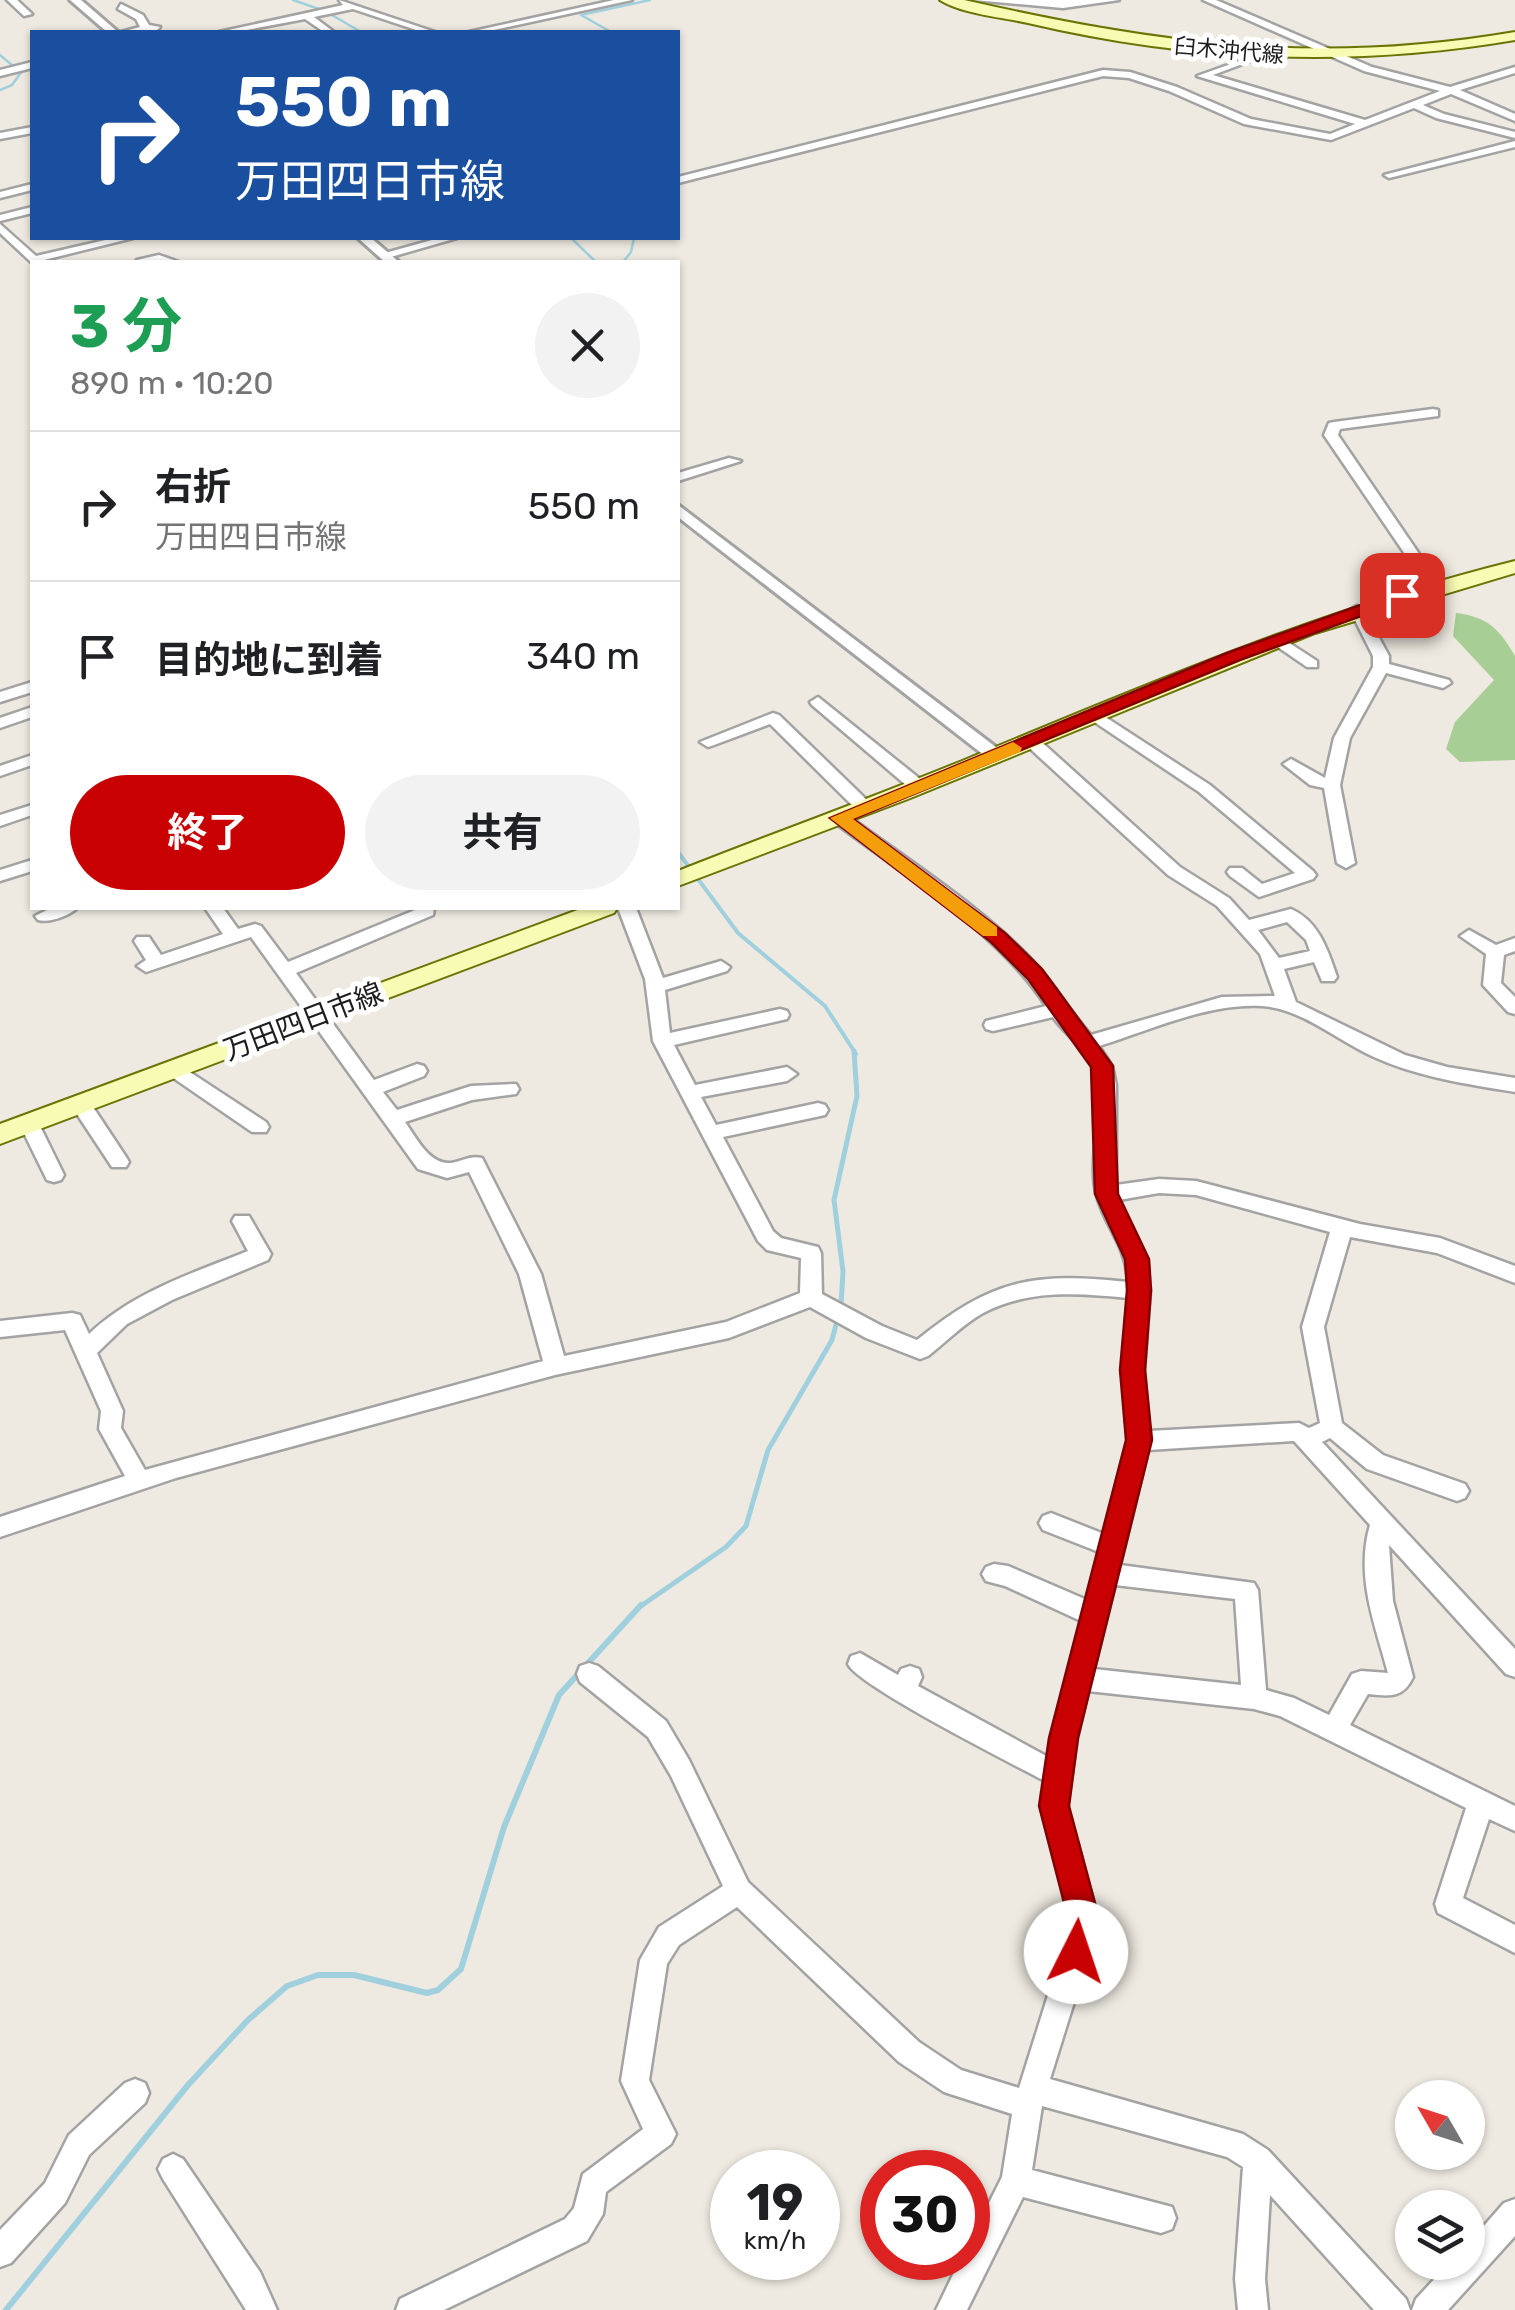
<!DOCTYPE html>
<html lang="ja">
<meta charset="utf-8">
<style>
:root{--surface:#fff;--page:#f2f2f2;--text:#202124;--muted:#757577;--line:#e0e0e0;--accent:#c80002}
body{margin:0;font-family:Rubik,"Noto Sans JP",sans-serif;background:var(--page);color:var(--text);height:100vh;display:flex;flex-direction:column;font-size:38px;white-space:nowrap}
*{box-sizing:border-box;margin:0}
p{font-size:32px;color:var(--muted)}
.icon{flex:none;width:55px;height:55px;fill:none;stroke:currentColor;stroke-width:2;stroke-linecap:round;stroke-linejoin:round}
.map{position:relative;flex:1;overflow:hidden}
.details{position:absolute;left:30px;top:260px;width:650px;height:650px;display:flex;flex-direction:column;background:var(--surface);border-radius:0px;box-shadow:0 2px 8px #0004}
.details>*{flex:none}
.hud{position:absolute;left:30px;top:30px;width:650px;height:210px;border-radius:0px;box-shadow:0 2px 8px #0004;background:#1a4fa0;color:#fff;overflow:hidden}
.needle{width:65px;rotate:309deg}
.buttons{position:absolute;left:1395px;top:2080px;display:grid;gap:20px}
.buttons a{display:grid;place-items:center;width:90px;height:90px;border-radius:50%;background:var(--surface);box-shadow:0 2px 8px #0004;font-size:50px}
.speed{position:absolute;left:710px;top:2150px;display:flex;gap:20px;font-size:50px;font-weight:700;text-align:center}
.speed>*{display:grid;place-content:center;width:130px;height:130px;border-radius:50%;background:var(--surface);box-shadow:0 2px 8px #0004;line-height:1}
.speed small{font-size:25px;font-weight:400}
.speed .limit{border:15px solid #d22;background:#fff;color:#111}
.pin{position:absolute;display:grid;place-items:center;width:85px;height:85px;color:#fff;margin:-42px;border-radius:20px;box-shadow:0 5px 15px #0006}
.me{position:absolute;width:110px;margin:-55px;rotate:4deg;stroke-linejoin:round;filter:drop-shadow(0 0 8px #0008)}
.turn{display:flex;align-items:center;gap:35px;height:210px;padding:0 40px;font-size:45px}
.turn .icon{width:130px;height:130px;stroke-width:2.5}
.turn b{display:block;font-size:70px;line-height:85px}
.round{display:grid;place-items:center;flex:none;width:105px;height:105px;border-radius:52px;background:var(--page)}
.overview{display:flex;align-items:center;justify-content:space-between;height:170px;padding:0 40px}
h1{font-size:60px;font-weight:700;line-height:75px;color:#1e9e55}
.cta{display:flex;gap:20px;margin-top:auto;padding:20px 40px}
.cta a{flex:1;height:115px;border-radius:60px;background:var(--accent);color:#fff;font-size:40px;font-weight:700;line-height:115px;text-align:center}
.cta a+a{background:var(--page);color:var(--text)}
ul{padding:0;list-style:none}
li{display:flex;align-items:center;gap:30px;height:150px;padding:0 40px;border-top:2px solid var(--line)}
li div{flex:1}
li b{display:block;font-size:38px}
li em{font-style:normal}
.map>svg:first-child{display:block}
</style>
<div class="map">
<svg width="1515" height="2310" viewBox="0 0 1515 2310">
<rect width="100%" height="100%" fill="#eeeae1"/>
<path fill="#a7ce95" d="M1456 613C1487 617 1499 628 1515 656V760L1460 762 1446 749 1455 722 1494 680 1453 636Z"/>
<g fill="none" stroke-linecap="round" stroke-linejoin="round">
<g stroke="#a0d0dd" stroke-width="2.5">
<polyline points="293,0 325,11 361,32"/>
<polyline points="611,32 581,15 650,0"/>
<polyline points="0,55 13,66"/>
<polyline points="0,90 12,85 22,71"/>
<polyline points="571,238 596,262"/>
<polyline points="623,262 631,252 634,238"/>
</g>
<polyline stroke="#a0d0dd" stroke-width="4" points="678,852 738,933 825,1006 856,1054"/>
<g stroke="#a0d0dd" stroke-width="5">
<polyline points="841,1306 843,1271 834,1200 857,1096 854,1051"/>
<polyline points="638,1608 726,1547 746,1526 768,1450 832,1340 838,1317"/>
</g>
<polyline stroke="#a0d0dd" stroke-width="6" points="6,2310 188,2085 248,2020 287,1986 318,1975 354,1975 427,1993 438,1990 461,1969 504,1827 559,1695 641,1605"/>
<g stroke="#a3a3a3" stroke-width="5">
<g id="minor">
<polygon points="7,0 17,0 32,14 24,16"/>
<polygon points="339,0 435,32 422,32 353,9 314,17 334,32 324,32 305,19 236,32 219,32 343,5"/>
<polygon points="614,0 632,0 485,32 469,32"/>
<polygon points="974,0 1119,0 1063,8"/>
<polygon points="1203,0 1216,0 1372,67 1450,87 1515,67 1515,73 1460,90 1515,114 1515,121 1451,94 1423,105 1444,114 1515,132 1515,138 1436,118 1414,108 1331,140 1244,124 1169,91 1129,78 1103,76 678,183 678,177 1103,70 1130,72 1177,87 1251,119 1330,134 1355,124 1197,76 1256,55 1256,59 1213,75 1365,120 1440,91 1364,71"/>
<polygon points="121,4 143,15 149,25 160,27 155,32 121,32 140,27 136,19 118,9"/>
<polygon points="32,62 32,68 0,76 0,70"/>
<polygon points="32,127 32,133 0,139 0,133"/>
<polygon points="1515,141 1515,147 1389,178 1384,175"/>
<polygon points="32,184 32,190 0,198 0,192"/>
<polygon points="32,207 32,213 0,221 0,215"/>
<polygon points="0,224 36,256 114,238 133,238 32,263 0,233"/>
<polygon points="439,238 457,238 384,259 378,255"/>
<polygon points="159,255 179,262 135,262 137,260"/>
<polygon points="1433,409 1438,410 1438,416 1340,429 1338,435 1432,573 1445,584 1438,588 1422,579 1324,435 1329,423 1334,422"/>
<polygon points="729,458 741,461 678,481 678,473"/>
<polygon points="1357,606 1364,610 1389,656 1389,664 1449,680 1451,683 1443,688 1386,673 1350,738 1340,785 1355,863 1346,868 1337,863 1324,788 1310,785 1283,764 1291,759 1325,778 1334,738 1373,667 1373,656 1350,610"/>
<polygon points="1277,635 1317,661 1317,667 1307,667 1272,643 1272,637"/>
<polygon points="32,682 32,692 0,702 0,692"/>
<polygon points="818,697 925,783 925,791 913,791 812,705 810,702"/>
<polygon points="32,707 32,717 0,728 0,718"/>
<polygon points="1093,709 1210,785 1313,871 1316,875 1313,879 1259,897 1230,876 1227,872 1230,868 1242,868 1262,884 1295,873 1199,792 1087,717 1087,711"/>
<polygon points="773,713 779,715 871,804 871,812 859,812 770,724 714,745 708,747 700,742"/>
<path d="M1030 735 1036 737 1180 867 1229 898 1249 920 1291 909C1319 921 1328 951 1337 977L1334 981H1322L1314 962 1284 969 1296 1002 1405 1055 1447 1067 1515 1078V1092C1467 1084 1418 1077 1374 1057 1338 1041 1303 1009 1262 1006 1207 1003 1151 1030 1099 1046L1112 1066 1116 1085V1185L1159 1179 1196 1181 1360 1224 1440 1238 1515 1266V1283L1437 1253 1350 1237 1324 1327 1342 1423 1383 1455 1465 1484 1469 1491 1465 1498 1457 1501 1367 1469 1330 1438 1322 1442 1515 1649V1677L1506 1674 1389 1545 1393 1601 1413 1677C1403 1699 1389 1696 1368 1694L1350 1725 1515 1806V1831L1489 1819 1463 1898 1515 1925V1953L1438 1913 1435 1904 1466 1808 1280 1716 1254 1709 1088 1691 1077 1738 1067 1806 1099 1922 1050 2079 1243 2134 1268 2150 1406 2299 1410 2310H1374L1270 2195 1265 2279 1268 2310H1238L1235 2279 1243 2167 1227 2157 1042 2106 1032 2170 1172 2207 1176 2218 1172 2229 1161 2233 1023 2197 967 2310H936L961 2258H968V2245L1002 2177 1012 2114 944 2092 899 2062 737 1907 679 1945 667 1964 649 2080 676 2134 671 2144 606 2192 603 2214 587 2241 444 2310H396L400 2299 565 2219 574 2208 583 2174 643 2129 621 2081 640 1960 659 1927 723 1886 671 1776 648 1737 580 1682 577 1674 580 1666 589 1663 598 1666 666 1721 689 1760 748 1882 919 2042 961 2070 1019 2088 1071 1922 1041 1806 1045 1781C1013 1764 858 1686 848 1664L851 1656 860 1653 898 1675 901 1669 910 1666 919 1669 922 1677 918 1686 1048 1757 1081 1621 1005 1586 986 1581 982 1574 986 1567 994 1564 1008 1566 1087 1600 1099 1552 1043 1530 1039 1523 1043 1516 1051 1513 1104 1534 1128 1441 1122 1370 1128 1298C1079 1293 1028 1289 983 1313 963 1324 946 1342 928 1356L920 1359 866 1338 810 1307 729 1338 555 1375 176 1478 0 1537V1517L125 1476 99 1429 101 1411 65 1330 0 1337V1321L72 1313 80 1315 89 1334C133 1292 193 1273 248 1251L232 1221 235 1216H249L271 1254 268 1260 172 1300 127 1324 97 1353 123 1411 121 1428 145 1470 543 1361 519 1274 469 1172 447 1178 418 1169 251 937 146 972 137 966 146 960 134 941 137 937H149L161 955 223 934 205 908H223L238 929 255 924 261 926 288 962 420 908H434L433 915 296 973 374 1080 417 1064 424 1066 427 1071 424 1076 383 1092 397 1110 471 1086 516 1084 519 1089 516 1094 472 1100 405 1122C416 1137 429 1165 451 1163 463 1161 470 1155 482 1158L541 1274 564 1356 726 1322 800 1293 801 1258 767 1250 758 1241 653 1041 645 979 618 908H636L663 978 721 961 730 967 727 971 665 990 670 1033 780 1009 787 1011 789 1015 787 1019 674 1045 695 1085 787 1067 797 1074 787 1081 701 1097 716 1125 818 1103 825 1105 828 1110 825 1115 723 1137 773 1231 781 1238 818 1247 821 1253 822 1294 882 1326 917 1340C992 1279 1033 1272 1128 1282 1126 1244 1106 1229 1097 1196 1086 1158 1108 1103 1092 1065 1083 1046 1065 1034 1053 1017L993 1031 986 1029 984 1025 986 1021 1046 1006C999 933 904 875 834 822V814H846C907 860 990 912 1039 968 1058 989 1071 1014 1091 1035L1222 997 1275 996 1260 954 1217 906 1168 875 1024 743 1022 740ZM1287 922 1306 940 1310 951 1279 958 1258 930ZM1159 1193 1196 1195 1330 1232 1302 1327 1320 1423 1309 1428 1299 1423 1149 1431 1144 1370 1150 1291 1147 1259 1119 1200ZM1294 1441 1370 1525C1355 1576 1375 1624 1388 1673L1361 1671 1352 1674 1329 1715 1294 1698 1266 1690 1258 1590 1254 1583 1120 1565 1148 1450ZM1115 1585 1235 1599 1241 1685 1094 1669Z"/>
<polygon points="32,755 32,765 0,776 0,766"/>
<polygon points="32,805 32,815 0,826 0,815"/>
<polygon points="32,860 32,871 0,881 0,870"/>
<path d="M51 908H77C69 916 49 923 38 920L35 916Z"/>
<polygon points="1469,930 1496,945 1515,938 1515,951 1504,955 1501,983 1515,997 1515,1014 1508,1012 1483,985 1486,954 1460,936"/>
<polygon points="176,1063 266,1122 269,1127 266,1132 252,1132 169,1075 166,1070 169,1065"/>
<polygon points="80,1096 87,1098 126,1157 129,1162 126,1167 112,1167 73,1108 70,1103 73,1098"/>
<polygon points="29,1116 36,1118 64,1175 61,1180 54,1182 47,1180 19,1123"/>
<polygon points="135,2079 145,2083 149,2093 145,2103 89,2155 65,2203 11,2263 0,2267 0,2230 45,2183 69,2135 125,2083"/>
<polygon points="173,2154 183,2159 260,2272 277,2310 246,2310 163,2179 158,2169 163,2159"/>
<polygon points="1515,2199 1515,2236 1448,2310 1412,2310 1416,2299 1450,2262 1468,2262 1468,2244 1504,2203"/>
</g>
</g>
<g stroke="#a3a3a3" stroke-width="6">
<g id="tertiary">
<polygon points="70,0 81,0 118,32 107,32"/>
<polygon points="358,238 371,238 399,262 385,262"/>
<polygon points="678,505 1001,751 1001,759 989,759 678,517"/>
</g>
</g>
<g stroke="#697402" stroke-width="4">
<g id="secondary">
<path d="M940 0H964C1158 44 1316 66 1515 32V40C1351 68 1189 61 1028 23 1001 17 962 14 940 0Z"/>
<path d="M1515 561V573L1315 633 908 799 678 886V871C774 833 872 798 967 759 1148 684 1325 608 1515 561Z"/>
<polygon points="583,908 617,908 614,913 0,1144 0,1124"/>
</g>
</g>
<use href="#minor" fill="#fff" fill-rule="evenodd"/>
<use href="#tertiary" fill="#fff" fill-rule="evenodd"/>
<use href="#secondary" fill="#f8fbb3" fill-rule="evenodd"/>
</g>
<polygon fill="#c80002" stroke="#820001" stroke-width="2.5" points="1402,590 1411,595 1408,599 1240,660 853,819 1005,933 1042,969 1113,1066 1118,1194 1149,1259 1151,1290 1145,1370 1152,1440 1078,1738 1069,1806 1100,1922 1087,1963 1076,1968 1065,1963 1061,1952 1069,1922 1039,1806 1049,1738 1126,1440 1120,1370 1127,1290 1125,1259 1095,1194 1091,1067 1028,979 991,942 830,818 1227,653"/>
<polygon fill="#f59e0b" points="1013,742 1022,748 1020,752 853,819 997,927 997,936 983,936 830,818"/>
<g text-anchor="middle" stroke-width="10" stroke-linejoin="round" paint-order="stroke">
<g font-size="22" fill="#1c1c1c" stroke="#fff">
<text transform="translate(1229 50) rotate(5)" y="8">臼木沖代線</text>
</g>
<g font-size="28" fill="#1c1c1c" stroke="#fff">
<text transform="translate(303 1021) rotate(-21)" y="10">万田四日市線</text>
</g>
</g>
</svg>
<div class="buttons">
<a><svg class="needle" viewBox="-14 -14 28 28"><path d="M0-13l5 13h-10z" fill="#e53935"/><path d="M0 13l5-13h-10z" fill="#757577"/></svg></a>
<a><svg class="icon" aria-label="layers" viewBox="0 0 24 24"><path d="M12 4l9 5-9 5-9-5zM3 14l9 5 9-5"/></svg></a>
</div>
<div class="speed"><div>19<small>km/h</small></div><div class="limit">30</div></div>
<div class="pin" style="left:1402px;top:595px;background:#d93025"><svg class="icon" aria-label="arrive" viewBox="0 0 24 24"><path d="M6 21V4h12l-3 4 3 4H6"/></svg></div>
<svg class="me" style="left:1076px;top:1952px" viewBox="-20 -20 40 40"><circle r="19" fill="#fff"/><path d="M0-13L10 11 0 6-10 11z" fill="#c80002"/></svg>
<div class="hud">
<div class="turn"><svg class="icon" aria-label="right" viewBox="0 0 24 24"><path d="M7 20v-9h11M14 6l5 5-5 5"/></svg><div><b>550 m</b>万田四日市線</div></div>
</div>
<section class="details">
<div class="overview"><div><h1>3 分</h1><p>890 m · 10:20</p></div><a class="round"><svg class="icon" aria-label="close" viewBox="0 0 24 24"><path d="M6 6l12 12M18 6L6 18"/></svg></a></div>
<ul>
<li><svg class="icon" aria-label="right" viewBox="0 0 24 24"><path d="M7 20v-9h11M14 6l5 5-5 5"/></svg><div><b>右折</b><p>万田四日市線</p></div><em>550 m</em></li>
<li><svg class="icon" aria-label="arrive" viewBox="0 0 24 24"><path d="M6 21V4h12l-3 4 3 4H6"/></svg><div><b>目的地に到着</b></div><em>340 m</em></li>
</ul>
<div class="cta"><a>終了</a><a>共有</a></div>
</section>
</div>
